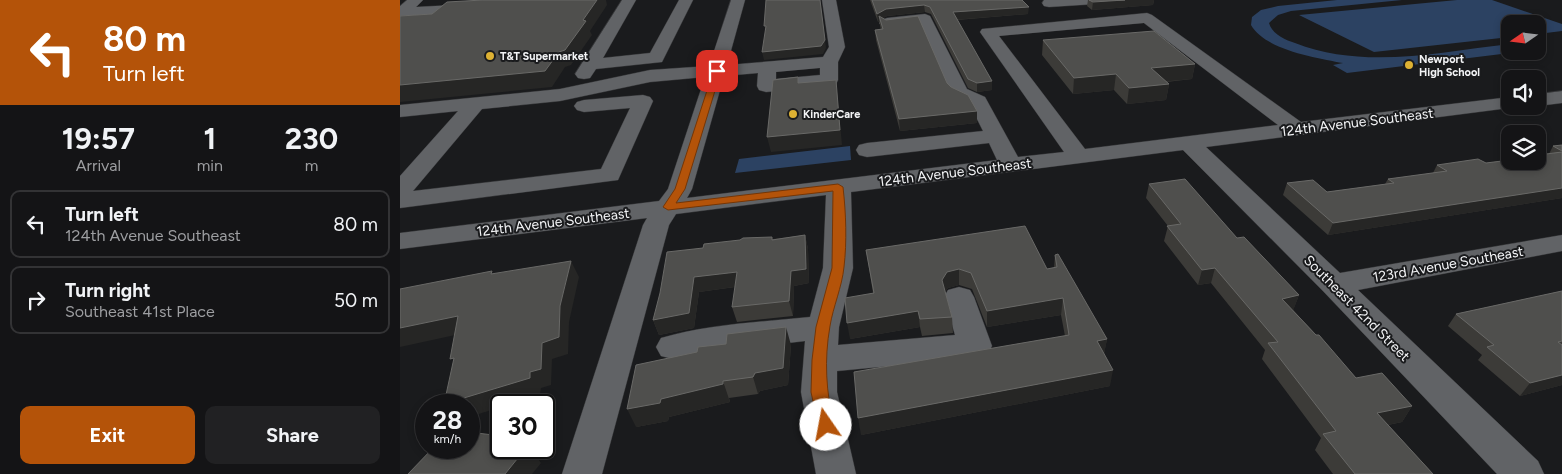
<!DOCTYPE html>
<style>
:root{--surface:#141416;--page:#212123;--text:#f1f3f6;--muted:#9d9ea1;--line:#333335;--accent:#b45309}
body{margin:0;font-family:Figtree,sans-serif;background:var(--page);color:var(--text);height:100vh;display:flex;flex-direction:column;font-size:19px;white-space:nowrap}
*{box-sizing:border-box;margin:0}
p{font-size:16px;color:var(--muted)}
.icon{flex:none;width:28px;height:28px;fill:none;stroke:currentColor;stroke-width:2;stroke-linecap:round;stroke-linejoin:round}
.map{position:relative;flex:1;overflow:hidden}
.sheet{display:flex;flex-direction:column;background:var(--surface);width:400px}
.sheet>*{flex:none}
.top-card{background:#b45309;color:#fff;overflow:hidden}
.needle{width:32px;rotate:256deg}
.buttons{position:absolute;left:1101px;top:15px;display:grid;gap:10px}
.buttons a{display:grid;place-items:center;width:45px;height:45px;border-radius:10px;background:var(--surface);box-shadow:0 2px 8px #0003,0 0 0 1px var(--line);font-size:25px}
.speed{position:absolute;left:15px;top:394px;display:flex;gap:10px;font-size:25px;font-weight:700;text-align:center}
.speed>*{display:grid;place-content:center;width:65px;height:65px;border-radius:50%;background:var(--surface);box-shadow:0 2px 8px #0003,0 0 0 1px var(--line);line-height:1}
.speed small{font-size:12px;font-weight:400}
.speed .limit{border:2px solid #111;border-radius:8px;background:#fff;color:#111}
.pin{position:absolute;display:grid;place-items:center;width:42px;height:42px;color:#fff;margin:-21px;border-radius:10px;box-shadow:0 2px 8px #0006}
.me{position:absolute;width:55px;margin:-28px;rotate:348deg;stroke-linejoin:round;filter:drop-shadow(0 0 4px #0008)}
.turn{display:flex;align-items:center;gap:18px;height:105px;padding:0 20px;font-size:22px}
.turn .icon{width:65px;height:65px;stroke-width:2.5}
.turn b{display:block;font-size:35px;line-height:42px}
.eta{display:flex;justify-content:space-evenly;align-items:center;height:85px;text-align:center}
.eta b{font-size:30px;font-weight:700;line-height:35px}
.primary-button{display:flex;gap:10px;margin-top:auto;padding:10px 20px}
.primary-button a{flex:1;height:58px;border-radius:10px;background:var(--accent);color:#fff;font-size:20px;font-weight:700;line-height:58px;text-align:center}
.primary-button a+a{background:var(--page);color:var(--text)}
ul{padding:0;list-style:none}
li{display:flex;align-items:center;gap:15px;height:68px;margin:0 10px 8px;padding:0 10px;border:2px solid var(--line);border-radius:10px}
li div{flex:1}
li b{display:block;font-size:19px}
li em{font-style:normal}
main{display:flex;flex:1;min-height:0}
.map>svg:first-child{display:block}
</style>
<main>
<section class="sheet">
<div class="top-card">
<div class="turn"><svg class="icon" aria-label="left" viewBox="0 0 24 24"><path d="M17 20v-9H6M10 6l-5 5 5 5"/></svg><div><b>80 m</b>Turn left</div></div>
</div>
<div class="eta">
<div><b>19:57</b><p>Arrival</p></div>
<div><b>1</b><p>min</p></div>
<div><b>230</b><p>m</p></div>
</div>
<ul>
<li><svg class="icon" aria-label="left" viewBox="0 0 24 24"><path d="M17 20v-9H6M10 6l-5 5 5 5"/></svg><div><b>Turn left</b><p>124th Avenue Southeast</p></div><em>80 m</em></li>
<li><svg class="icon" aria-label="right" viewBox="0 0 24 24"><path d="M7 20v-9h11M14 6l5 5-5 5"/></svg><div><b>Turn right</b><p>Southeast 41st Place</p></div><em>50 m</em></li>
</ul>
<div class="primary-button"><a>Exit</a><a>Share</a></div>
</section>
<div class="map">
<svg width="1162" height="474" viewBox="0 0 1162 474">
<rect width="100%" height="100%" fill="#1a1b1d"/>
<g fill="#2c4262">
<path d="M937 0H1002L891 11 878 15 869 23C872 34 885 40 895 43 964 70 1039 52 1110 44V51H1126L947 73 933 65 943 63C917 58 865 50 851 25L852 17 861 10 878 6Z"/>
<polygon points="1057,0 1092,0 1162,24 1162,31 1138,34 1138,24 1110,24 1110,37 974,52 899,15"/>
<polygon points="450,146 451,160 335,173 339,159"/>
</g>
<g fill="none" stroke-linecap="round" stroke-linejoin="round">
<g stroke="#353638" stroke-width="1">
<g id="minor">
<polygon points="7,0 23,0 16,7 74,4 79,5 81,8 79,11 74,12 0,16 0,6"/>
<polygon points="222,0 236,0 203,58 250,53 279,0 293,0 262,62 196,69 190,78 184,79 178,78 175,74"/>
<path d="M331 0H345L327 65 423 57 429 47 422 0H436L445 47 438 62V80L436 84 429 86 366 92 359 90 357 86 358 73 324 76 292 189 287 198 597 160 589 143 467 157 459 155 456 150 459 145 467 143 583 131 570 105 552 97 549 93 520 24 487 28 482 26 479 23 482 20 487 18 525 14 530 16 567 89 585 97 618 157 664 152 580 32 582 29 747 13 752 15 901 122 1110 97V106L1117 107 806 147 940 273 1162 235V251L958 290 1138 461 1144 474H1097L923 291 783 150 451 192 453 268 439 327 438 345 555 335 544 297 548 290 559 287 570 290 574 297 592 346 587 355 575 358 437 371V392L456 474H416L401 392 405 341 312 352 273 359 261 356 256 347 261 338C308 324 361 322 410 317L423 268 426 195 276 214 269 225 202 474H162L243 225 247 218 0 249V233L259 201 268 189 305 77 250 82 160 101 82 109 13 191 201 169 230 108 184 112 177 110 174 106 177 102 184 100 243 95 250 97 253 101 218 180 0 208V176L58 111 0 117V105L160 89 250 70 309 66ZM744 23 878 125 685 149 599 36ZM420 68V75L376 79V72Z"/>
<polygon points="644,0 703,0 696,4 649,7 644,6 642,3"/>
<polygon points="1162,91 1162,103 1138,106 1138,94"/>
</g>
</g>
<use href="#minor" fill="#616366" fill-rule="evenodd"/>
</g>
<g fill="#3c3b38">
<polygon points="470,0 622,0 628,14 557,20 592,90 577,92 568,88 531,14 525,12 487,16 483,18 551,87 577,111 577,123 500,131 476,40 475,30 481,30 479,21 478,22"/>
<polygon points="688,0 754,0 753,5 692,10 687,6"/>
<polygon points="643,40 795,64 792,79 766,82 769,84 766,100 727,104 714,90 673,94 642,55"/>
<polygon points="1162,145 1162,198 928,235 883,195 887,183 927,192 985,184 988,179 1033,173 1037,165 1086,163 1149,154 1153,146"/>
<polygon points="749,184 837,238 899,295 893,310 956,378 1012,406 1002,422 988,425 1033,474 933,474 915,450 921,438 862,359 865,350 811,283 798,285 764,241 768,226 746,198"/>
<polygon points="405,235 408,249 409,283 394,286 393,316 337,322 332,307 335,287 299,292 294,328 259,335 253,320 303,248"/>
<polygon points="466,250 647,269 654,268 655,255 707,339 704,353 710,386 461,435 665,336 661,315 587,327 572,289 559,285 548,288 545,292 552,317 553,333 522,336 520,327 450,339 473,293"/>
<polygon points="1162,291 1162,385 1120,396 1078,360 1082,355 1048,326 1056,314"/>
<polygon points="391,345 388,385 360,391 358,394 329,398 330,402 269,417 268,421 236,427"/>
</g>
<g fill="#262625">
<polygon points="197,0 206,0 207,5 190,31 192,35 171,65 165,67 152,87 0,102 0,85 183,20"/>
<polygon points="420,0 426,48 423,54 364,60 362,52"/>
<polygon points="725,0 754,0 753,5 692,10 693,2"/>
<polygon points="524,5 525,12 487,16 480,20 479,16 479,21 478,22 477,14 486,9"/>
<polygon points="629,7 628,14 553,20 553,12"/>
<polygon points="795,64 792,79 748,83 751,68"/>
<polygon points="716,74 714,90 673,94 674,78"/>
<polygon points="436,80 442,145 371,152 367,137"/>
<polygon points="592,81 592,90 577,92 577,83"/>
<polygon points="769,84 766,100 727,104 729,88"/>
<polygon points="577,111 577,123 500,131 499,119"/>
<polygon points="1162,188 1162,198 928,235 933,223"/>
<polygon points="405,235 408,249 409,283 394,286 393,316 389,301 391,271"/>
<polygon points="171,261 179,277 169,322 168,354 152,359 151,385 141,388 140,394 106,405 101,405 101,407 69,417 69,405 45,405 44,404 142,343 160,306"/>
<polygon points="815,268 811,283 798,285 802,270"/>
<polygon points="559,269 559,285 548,288 542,296 542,280 547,272"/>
<polygon points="337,272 341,286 299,292 294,328 259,335 253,320 294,277"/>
<polygon points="899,295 893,311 882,299"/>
<polygon points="663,298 661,315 587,327 587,311"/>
<polygon points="518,311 520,327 450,339 447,323"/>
<polygon points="58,316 69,332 0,347 0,328"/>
<polygon points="386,327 391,345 388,385 360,391 358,394 353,377"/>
<polygon points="707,339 704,355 697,341"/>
<polygon points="713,370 710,386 461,435 458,418"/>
<polygon points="1162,375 1162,385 1120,396 1130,383"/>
<polygon points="323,381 330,402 269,417 268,421 236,427 227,409"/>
<polygon points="1012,406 1002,422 967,429 977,413"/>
<polygon points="121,448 130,448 141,463 132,474 105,474"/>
</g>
<g fill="#4f4f4d" stroke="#696967">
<polygon points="83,0 197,0 183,20 186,21 165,50 159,52 145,71 0,85 0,16 32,14 47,2"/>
<polygon points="366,0 420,0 425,40 421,46 362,52 366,26 364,26"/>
<polygon points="472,0 622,0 629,7 553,12 592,81 577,83 568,79 530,7 524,5 486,9 477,14"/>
<polygon points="689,0 725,0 693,2"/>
<polygon points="479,16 486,20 518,16 547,83 551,87 568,95 577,111 499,119 475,30 483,29"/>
<polygon points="754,31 795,64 751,68 769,84 729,88 716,74 674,78 643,40"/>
<polygon points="398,77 398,83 436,80 440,130 367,137 373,80"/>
<polygon points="1162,145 1162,151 1153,146"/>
<polygon points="1162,152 1162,188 933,223 887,183 913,180 927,192 994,183 988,179 1047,171 1037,165 1078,159 1086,163 1110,160 1110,161 1138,161 1138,155"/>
<polygon points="785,179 837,238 844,237 899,295 882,299 916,335 919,335 956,378 982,373 1012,406 977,413 1033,474 955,474 923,434 936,431 868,343 878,342 815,268 802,270 767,226 781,224 749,184"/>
<polygon points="625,226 647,269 657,267 655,255 658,254 707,339 697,341 713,370 458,418 454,372 669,335 663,298 587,311 571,273 559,269 547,272 542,280 552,317 520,319 518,311 447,323 445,298 474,293 466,250"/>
<polygon points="405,235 406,269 391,271 389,301 332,307 337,272 294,277 289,313 253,320 260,293 267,252 303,248 304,244 340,240 343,238 372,237 372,240"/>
<polygon points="171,261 160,306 159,337 142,343 141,369 130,372 130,378 44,404 54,358 50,359 58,316 0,328 0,289 92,271 91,274"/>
<polygon points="1162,291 1162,341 1158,342 1162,345 1162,375 1130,383 1087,347 1094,345 1056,314"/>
<polygon points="386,327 383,368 355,373 353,377 323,381 323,384 261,399 260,403 227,409 236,365 297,352 298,347 326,344 327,334"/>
<polygon points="69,432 101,436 101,448 126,448 105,474 8,474 33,448 69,448"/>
</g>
<path fill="#b45309" stroke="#753606" d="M314 69 321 71 285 189 276 203 438 184 443 187C446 213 447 242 444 267 442 287 433 307 430 326 424 360 426 392 434 425L431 429 426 431 420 429 418 425 411 392 412 360 416 327 432 268 433 191 268 210 263 207 275 189Z"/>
<g fill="#ddb133" stroke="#1a1b1d" stroke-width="2">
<circle cx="90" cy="56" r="5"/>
<circle cx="1009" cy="65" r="5"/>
<circle cx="393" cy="114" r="5"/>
</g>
<g text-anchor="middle" stroke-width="4" stroke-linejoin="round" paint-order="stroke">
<g font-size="11" font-weight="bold" fill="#f3f4f6" stroke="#1a1b1d" text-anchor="start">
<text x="100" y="60">T&amp;T Supermarket</text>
<text x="1019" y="63">Newport<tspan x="1019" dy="13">High School</tspan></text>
<text x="403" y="118">KinderCare</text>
</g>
<g font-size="14" fill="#f3f4f6" stroke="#1a1b1d">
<text transform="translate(957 122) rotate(-7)" y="5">124th Avenue Southeast</text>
<text transform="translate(555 172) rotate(-7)" y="5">124th Avenue Southeast</text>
<text transform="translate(153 222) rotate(-7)" y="5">124th Avenue Southeast</text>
<text transform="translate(1048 264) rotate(-10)" y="5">123rd Avenue Southeast</text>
<text transform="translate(957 308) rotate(45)" y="5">Southeast 42nd Street</text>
</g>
</g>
</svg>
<div class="buttons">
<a><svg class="needle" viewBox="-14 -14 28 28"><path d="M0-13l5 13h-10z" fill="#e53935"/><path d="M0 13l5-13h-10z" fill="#9d9ea1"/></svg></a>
<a><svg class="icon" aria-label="sound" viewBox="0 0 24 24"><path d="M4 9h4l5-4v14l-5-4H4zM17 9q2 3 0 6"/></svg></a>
<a><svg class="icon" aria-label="layers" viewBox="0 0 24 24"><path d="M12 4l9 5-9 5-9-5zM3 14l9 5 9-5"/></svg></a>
</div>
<div class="speed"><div>28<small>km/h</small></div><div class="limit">30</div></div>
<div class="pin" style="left:317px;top:71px;background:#d93025"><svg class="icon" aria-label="arrive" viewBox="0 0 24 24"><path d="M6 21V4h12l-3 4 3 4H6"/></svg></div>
<svg class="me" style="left:426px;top:425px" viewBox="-20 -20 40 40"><circle r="19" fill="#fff"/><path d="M0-13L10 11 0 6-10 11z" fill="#b45309"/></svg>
</div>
</main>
